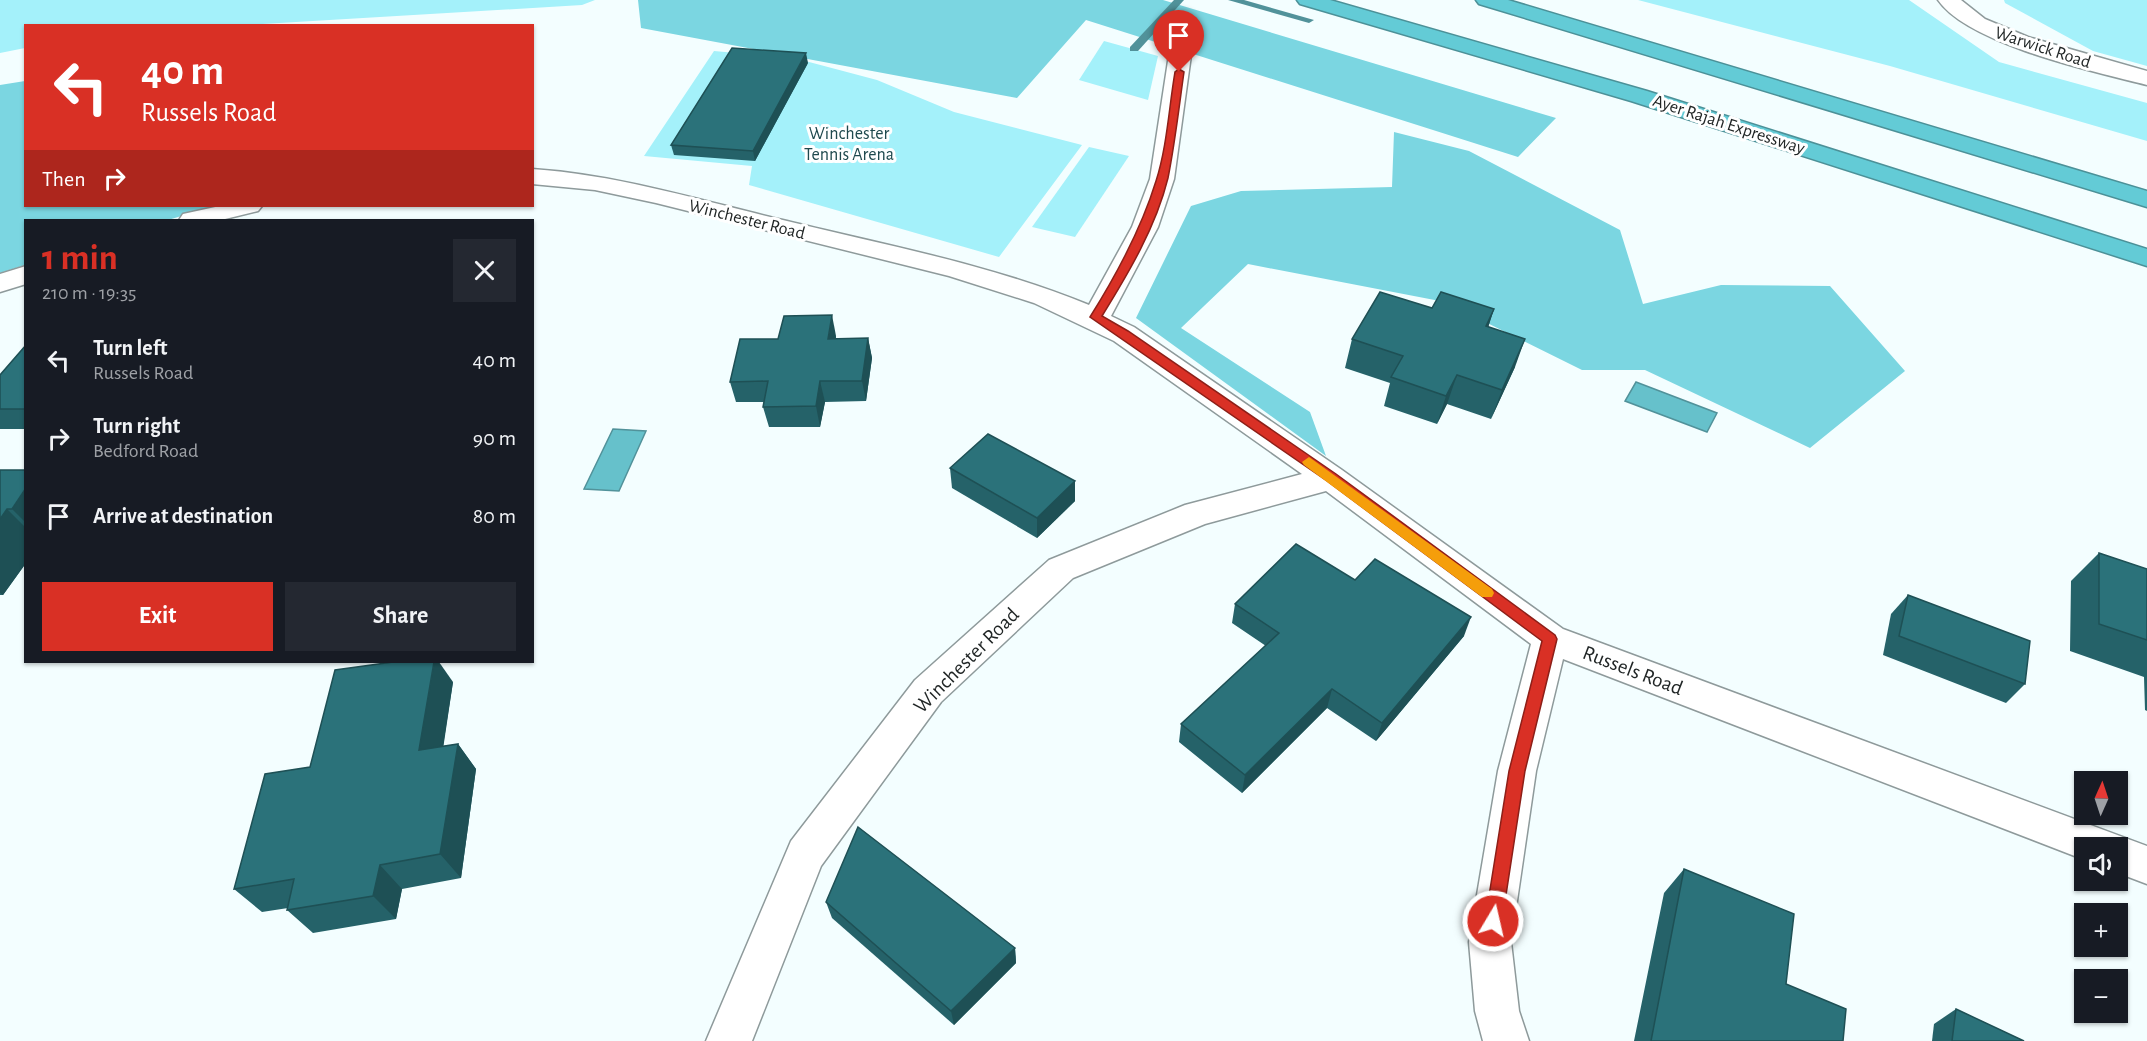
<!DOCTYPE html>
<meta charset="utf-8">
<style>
:root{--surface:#171b24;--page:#242831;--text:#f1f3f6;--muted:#9ea1a6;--accent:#d93025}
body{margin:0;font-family:"Alegreya Sans",sans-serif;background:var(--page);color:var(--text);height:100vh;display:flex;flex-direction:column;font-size:22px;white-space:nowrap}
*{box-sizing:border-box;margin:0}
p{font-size:20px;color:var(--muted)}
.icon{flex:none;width:33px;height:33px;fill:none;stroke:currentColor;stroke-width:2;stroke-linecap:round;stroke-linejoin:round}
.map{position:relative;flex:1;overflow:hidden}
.sheet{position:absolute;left:24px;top:219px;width:510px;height:444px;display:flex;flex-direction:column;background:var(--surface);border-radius:0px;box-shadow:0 2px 4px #0004}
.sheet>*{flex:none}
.banner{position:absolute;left:24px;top:24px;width:510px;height:183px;border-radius:0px;box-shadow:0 2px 4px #0004;background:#d93025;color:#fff;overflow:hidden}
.needle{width:39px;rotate:3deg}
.buttons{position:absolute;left:2074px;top:771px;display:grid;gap:12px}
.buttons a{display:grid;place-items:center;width:54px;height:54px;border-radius:0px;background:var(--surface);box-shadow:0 2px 4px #0004;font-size:30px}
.pin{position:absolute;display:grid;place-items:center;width:51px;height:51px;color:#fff;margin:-62px -26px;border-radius:50% 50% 50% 0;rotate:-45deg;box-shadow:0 0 6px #0007}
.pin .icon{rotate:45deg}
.me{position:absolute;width:66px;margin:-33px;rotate:9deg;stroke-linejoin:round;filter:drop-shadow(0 0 4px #0008)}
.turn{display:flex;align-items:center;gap:21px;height:126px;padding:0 18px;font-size:27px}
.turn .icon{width:78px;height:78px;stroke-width:2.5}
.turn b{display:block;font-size:42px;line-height:51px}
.then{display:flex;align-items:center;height:57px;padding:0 18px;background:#0003;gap:12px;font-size:22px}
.round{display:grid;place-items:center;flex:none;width:63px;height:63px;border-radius:0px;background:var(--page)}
.summary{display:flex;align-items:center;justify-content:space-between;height:102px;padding:0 18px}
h1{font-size:36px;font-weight:700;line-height:45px;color:var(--accent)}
.cta{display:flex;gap:12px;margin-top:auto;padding:12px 18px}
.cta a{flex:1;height:69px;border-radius:0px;background:var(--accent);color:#fff;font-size:24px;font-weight:700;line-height:69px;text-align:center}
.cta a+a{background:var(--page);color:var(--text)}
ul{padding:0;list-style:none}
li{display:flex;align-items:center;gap:18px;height:78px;padding:0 18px}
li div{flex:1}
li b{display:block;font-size:22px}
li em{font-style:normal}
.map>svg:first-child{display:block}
</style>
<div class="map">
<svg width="2147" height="1041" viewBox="0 0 2147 1041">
<rect width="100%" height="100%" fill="#f3feff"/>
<g fill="#a4f1fa">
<polygon points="0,0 595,0 582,5 246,25 26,26 25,48 0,53"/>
<polygon points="1638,0 1909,0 1999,62 2147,103 2147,141 1890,66"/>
<polygon points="2004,0 2147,0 2147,66 2093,51 2005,3"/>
<polygon points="1104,41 1158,56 1148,100 1079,80"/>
<polygon points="714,51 794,58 877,80 954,112 1082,145 999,257 749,185 752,166 644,156"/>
<polygon points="1089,147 1129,156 1075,237 1032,227"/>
</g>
<g fill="#7bd6e1">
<polygon points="638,0 1163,0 1556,118 1518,157 1086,20 1017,98 641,28"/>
<polygon points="25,81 26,206 215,206 168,220 26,220 25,265 0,273 0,85"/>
<polygon points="1394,132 1469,151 1620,230 1643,304 1721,285 1830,286 1905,371 1810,448 1645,370 1582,370 1445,302 1248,264 1181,328 1310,412 1326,456 1136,318 1191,206 1241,191 1392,187"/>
</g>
<g fill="#66c1cb" stroke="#51929a" stroke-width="1.5">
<polygon points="1636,382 1717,413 1707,432 1625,401"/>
<polygon points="613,429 646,431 619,491 584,489"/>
</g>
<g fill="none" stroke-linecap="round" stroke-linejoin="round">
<g fill="#51929a" fill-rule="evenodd">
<polygon points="1174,0 1184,0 1138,51 1130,51 1130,47"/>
<polygon points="1228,0 1244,0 1314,20 1309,23"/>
</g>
<g stroke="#8e9a9b" stroke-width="3">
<g id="minor">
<path d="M1938 0H1961L1985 19 2028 37 2147 71V85C2095 72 1968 44 1938 0Z"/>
<path d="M1181 41 1189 43 1192 48 1174 179 1158 227 1111 316 1134 327 1342 470 1563 629 2147 846V884L2118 873V848H2085V860L1563 659 1536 771 1511 942 1519 1011 1529 1041H1483L1475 1011 1469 942 1498 771 1531 644 1326 491 1205 524 1073 578 941 702 821 866 752 1041H706L791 841 915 680 1049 560 1185 505 1302 474 1114 341 1034 303 949 276 656 203 595 190 532 184V169C620 175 702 201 787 221 889 246 992 265 1089 305L1132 227 1150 179 1170 48 1173 43Z"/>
<polygon points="220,206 262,206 258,211 221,220 179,220 183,214"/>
<polygon points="26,266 26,284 0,292 0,274"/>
</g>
</g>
<g stroke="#4c9198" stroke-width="3">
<g id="motorway">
<polygon points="1297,0 1330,0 1647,91 2147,249 2147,266 1631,101 1300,4"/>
<polygon points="1476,0 1508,0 2147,191 2147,207 1479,4"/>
</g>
</g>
<use href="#minor" fill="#fff" fill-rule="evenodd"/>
<use href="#motorway" fill="#63cbd6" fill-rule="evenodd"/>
</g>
<g fill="#256269">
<polygon points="808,63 755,161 674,155 671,145"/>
<polygon points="1432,308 1494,309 1488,327 1515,367 1491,419 1447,404 1437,424 1384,406 1390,383 1345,368 1352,339"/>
<polygon points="836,336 836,338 868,338 872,358 866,401 825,402 820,427 769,427 763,407 764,402 736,402 730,382"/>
<polygon points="26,345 26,429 0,429 0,375"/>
<polygon points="950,468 1075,481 1075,501 1037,538 952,488"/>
<polygon points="0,470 26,470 26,563 3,595 0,595"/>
<polygon points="2099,553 2147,569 2147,711 2145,710 2144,677 2070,651 2071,581"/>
<polygon points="1355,580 1464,636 1376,741 1327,708 1242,793 1179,742 1181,724 1266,646 1232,623 1235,604"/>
<polygon points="1908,595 2025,684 2006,703 1883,655 1891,614"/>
<polygon points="453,682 443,746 458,744 476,769 461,878 402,889 396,919 313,933 287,910 288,908 262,912 234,889 310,767"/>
<polygon points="1684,869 1786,984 1843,1041 1634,1041 1664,893"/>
<polygon points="826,902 1015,948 1016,963 954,1025 832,918"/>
<polygon points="1956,1009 2024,1041 1932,1041 1934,1024"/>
</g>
<g fill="#1e5055">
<polygon points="806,53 808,63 755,161 753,151"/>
<polygon points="1494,309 1485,337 1486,326"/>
<polygon points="832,315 836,336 832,359 828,339"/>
<polygon points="868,338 872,358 866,401 862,381"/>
<polygon points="1525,339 1515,367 1491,419 1502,390"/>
<polygon points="1457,375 1447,404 1437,424 1446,396"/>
<polygon points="820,381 825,402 820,427 816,406"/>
<polygon points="1075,481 1075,501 1037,538 1037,518"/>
<polygon points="26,488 26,523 12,509"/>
<polygon points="7,509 26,528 26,563 3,595 0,593 0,519"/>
<polygon points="1471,617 1464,636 1376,741 1382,723"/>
<polygon points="434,662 439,662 453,682 439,776 419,750"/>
<polygon points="1332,689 1327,708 1242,793 1245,775"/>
<polygon points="458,744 476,769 461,878 440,854"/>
<polygon points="380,865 402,889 396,919 373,896"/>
<polygon points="1015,948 1016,963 954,1025 951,1011"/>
</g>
<g fill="#2b727a" stroke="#1e5055" stroke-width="1.5">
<polygon points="732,48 806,53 753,151 671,145"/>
<polygon points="1380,292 1432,308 1441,292 1494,309 1486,326 1525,339 1502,390 1457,375 1446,396 1391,377 1403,356 1352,339"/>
<polygon points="832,315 828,339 868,338 862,381 820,381 816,406 763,407 768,381 730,382 740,339 778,339 784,316"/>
<polygon points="26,345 26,409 0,409 0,375"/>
<polygon points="988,434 1075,481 1037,518 950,468"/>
<polygon points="0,470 26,470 26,488 12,509 7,509 0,519"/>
<polygon points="1296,544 1355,580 1375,559 1471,617 1382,723 1332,689 1245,775 1181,724 1279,633 1235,604"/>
<polygon points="2099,553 2147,569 2147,640 2099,624"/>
<polygon points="1908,595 2030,641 2025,684 1899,636"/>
<polygon points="393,662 434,662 419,750 458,744 440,854 380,865 373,896 287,910 294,879 234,889 265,774 310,767 335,670"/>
<polygon points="858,827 1015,948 951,1011 826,902"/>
<polygon points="1684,869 1794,914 1786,984 1846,1009 1843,1041 1651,1041"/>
<polygon points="1956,1009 2024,1041 1952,1041"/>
</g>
<path fill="#d93025" stroke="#8d1f18" stroke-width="1.5" d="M1179 69 1184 72C1179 107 1175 143 1168 178 1156 227 1128 274 1102 316L1128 331 1336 474 1555 635 1557 639 1525 771 1502 921 1500 927 1493 929 1487 927 1485 921 1509 771 1542 641 1327 481 1090 317C1117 274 1141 230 1156 181 1167 147 1169 107 1175 72Z"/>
<polygon fill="#f59e0b" points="1309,457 1492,589 1494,593 1492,597 1482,597 1304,465 1302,462"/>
<g text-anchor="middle" stroke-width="6" stroke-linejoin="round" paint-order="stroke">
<g font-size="18" fill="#212626" stroke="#fff">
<text transform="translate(2043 47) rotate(18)" y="6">Warwick Road</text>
<text transform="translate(1729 124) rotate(18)" y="6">Ayer Rajah Expressway</text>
<text transform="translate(747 219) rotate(14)" y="6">Winchester Road</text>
</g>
<g font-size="18" fill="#1f494e" stroke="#fff">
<text x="849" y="139">Winchester<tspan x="849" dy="21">Tennis Arena</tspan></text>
</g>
<g font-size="21" fill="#212626" stroke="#fff">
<text transform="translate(966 660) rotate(-45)" y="7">Winchester Road</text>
<text transform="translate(1633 670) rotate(21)" y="7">Russels Road</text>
</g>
</g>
</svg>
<div class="buttons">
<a><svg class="needle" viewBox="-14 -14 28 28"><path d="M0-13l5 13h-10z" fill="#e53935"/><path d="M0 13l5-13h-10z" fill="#9ea1a6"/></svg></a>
<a><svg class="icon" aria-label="sound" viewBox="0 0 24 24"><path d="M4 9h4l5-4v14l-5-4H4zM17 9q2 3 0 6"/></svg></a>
<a>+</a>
<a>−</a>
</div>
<div class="pin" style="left:1179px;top:72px;background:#d93025"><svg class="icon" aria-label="arrive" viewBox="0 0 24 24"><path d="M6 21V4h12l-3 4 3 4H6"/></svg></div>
<svg class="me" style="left:1493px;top:921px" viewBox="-20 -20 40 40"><circle r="17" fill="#d93025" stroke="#fff" stroke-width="3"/><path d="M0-11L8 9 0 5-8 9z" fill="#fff"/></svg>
<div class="banner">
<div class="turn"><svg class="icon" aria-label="left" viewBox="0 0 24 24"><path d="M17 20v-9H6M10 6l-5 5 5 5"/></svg><div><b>40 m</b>Russels Road</div></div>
<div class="then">Then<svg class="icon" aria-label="right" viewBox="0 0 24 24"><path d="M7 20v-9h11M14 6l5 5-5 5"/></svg></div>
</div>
<section class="sheet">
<div class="summary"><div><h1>1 min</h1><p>210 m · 19:35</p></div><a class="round"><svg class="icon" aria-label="close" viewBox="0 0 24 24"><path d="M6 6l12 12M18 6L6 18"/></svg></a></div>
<ul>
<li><svg class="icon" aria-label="left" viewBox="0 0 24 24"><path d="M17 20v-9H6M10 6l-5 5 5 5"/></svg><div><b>Turn left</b><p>Russels Road</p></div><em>40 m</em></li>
<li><svg class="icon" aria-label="right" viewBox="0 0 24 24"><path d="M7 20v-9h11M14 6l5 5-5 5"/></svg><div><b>Turn right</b><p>Bedford Road</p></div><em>90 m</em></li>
<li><svg class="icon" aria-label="arrive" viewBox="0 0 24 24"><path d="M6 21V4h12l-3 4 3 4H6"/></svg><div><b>Arrive at destination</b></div><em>80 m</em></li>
</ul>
<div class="cta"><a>Exit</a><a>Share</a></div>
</section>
</div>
